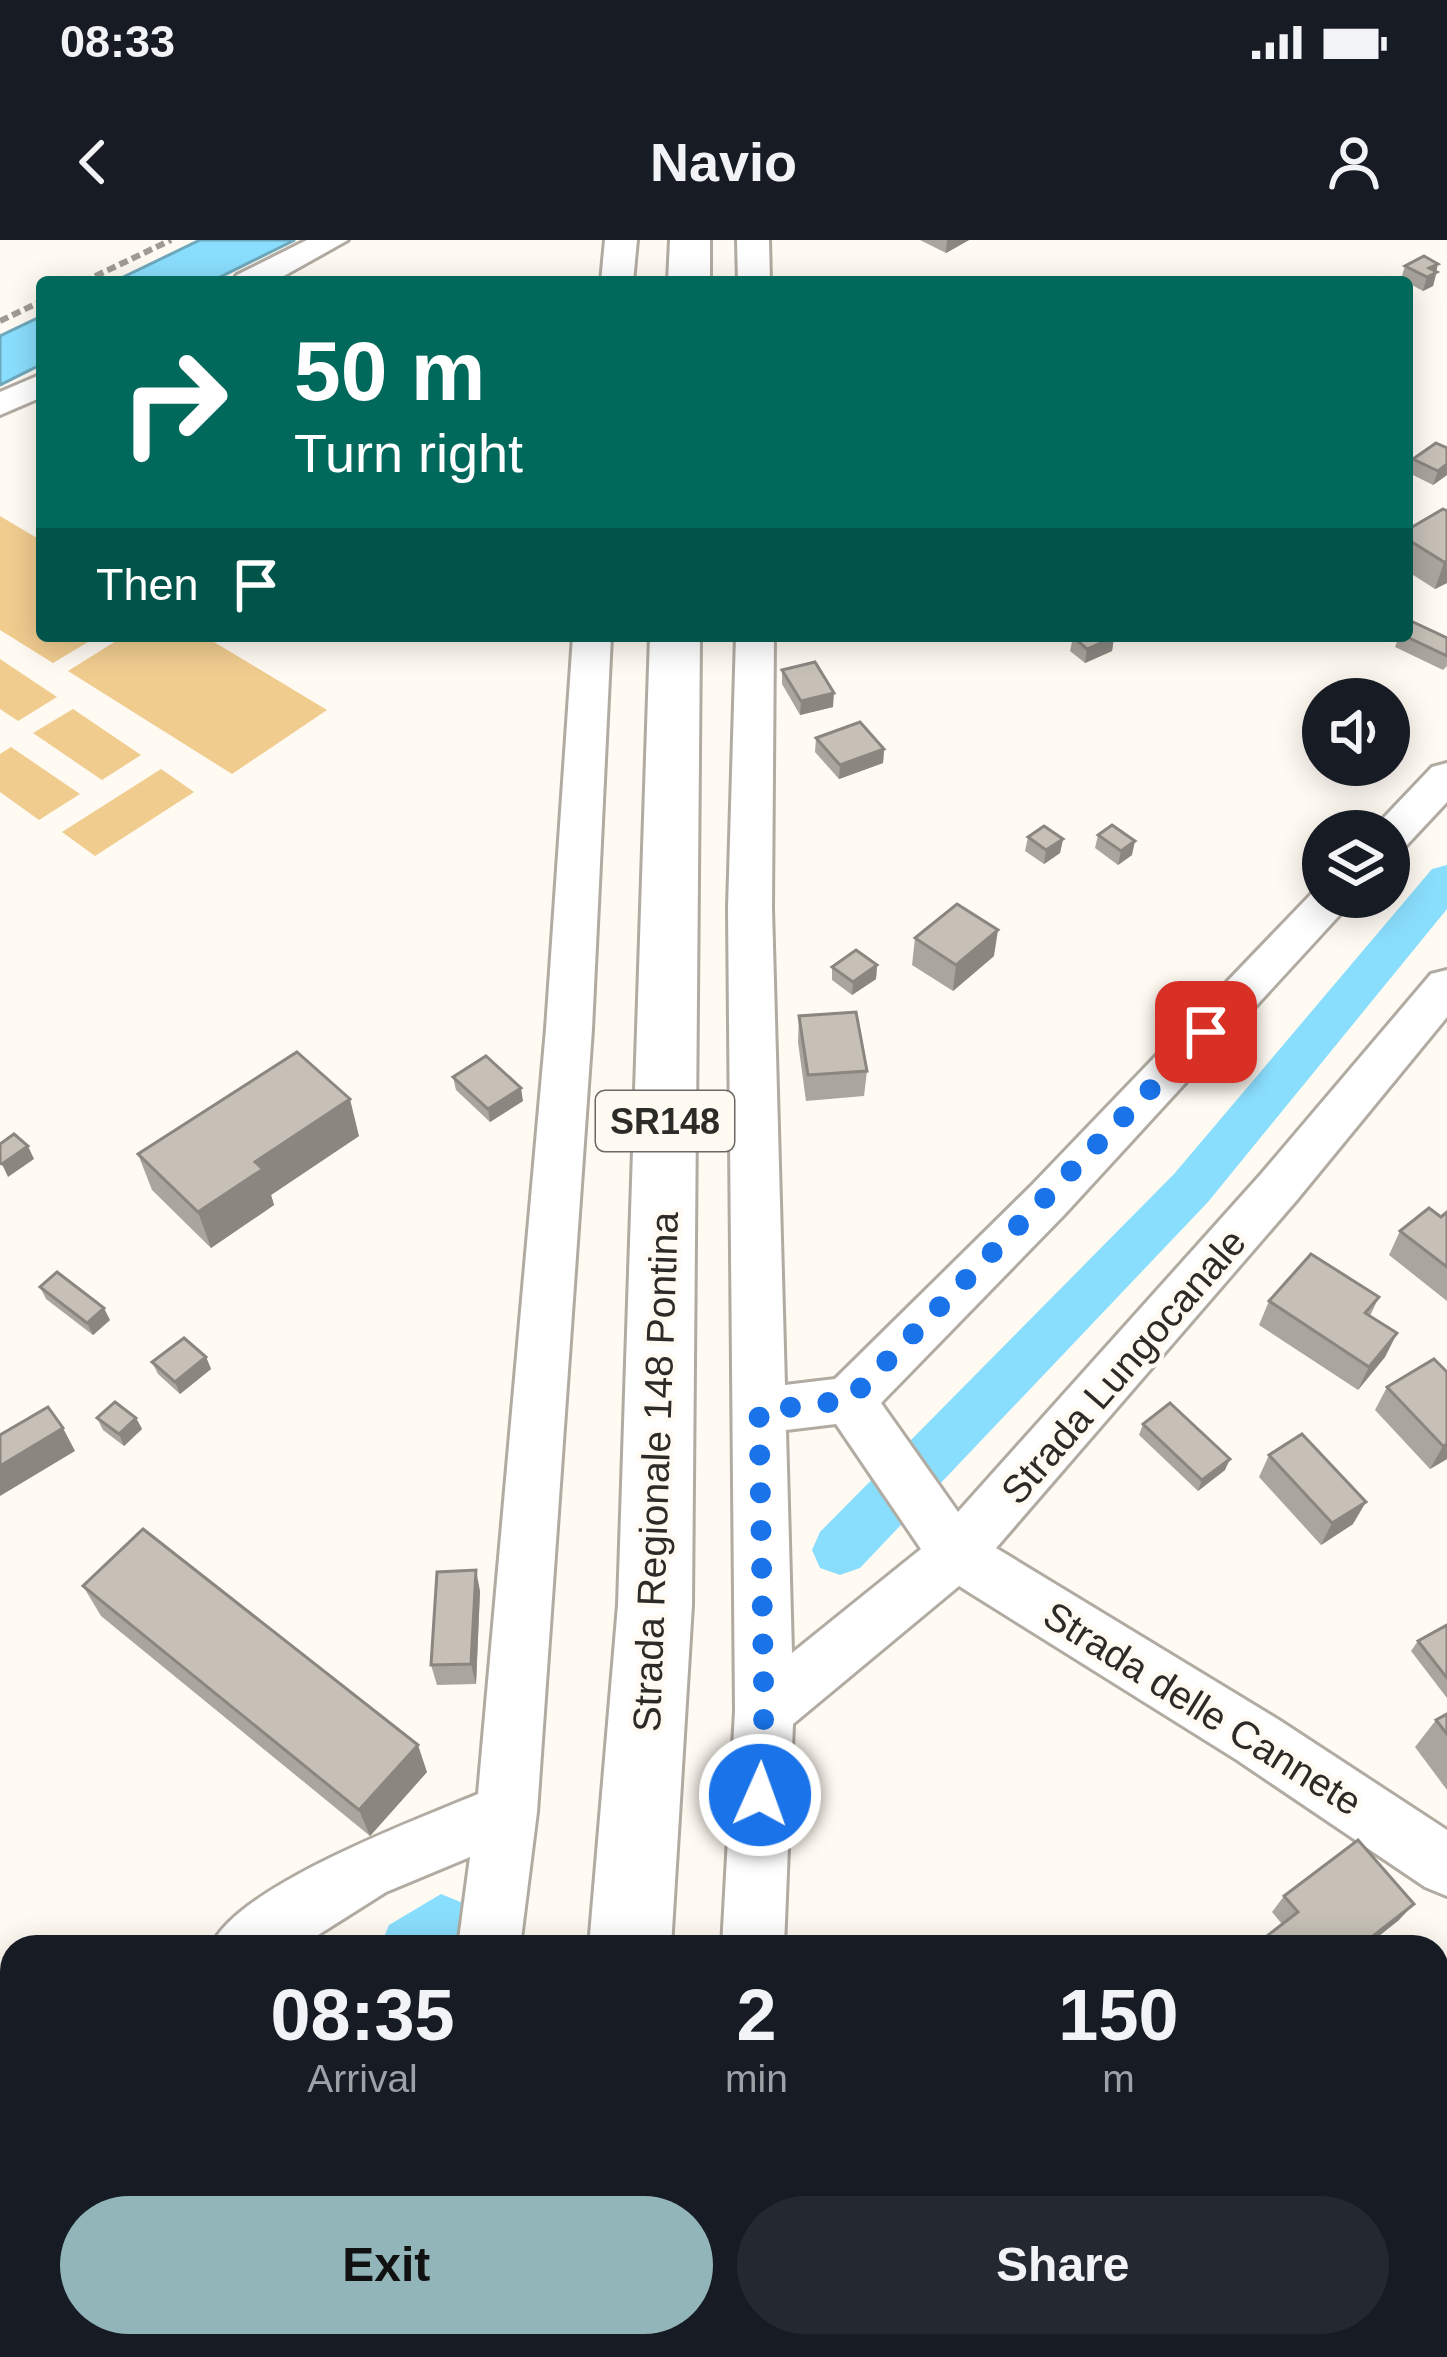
<!DOCTYPE html>
<style>
:root{--surface:#171b24;--page:#242831;--text:#f1f3f6;--muted:#9ea1a6;--accent:#91b5b8}
body{margin:0;font-family:Helvetica,sans-serif;background:var(--page);color:var(--text);height:100vh;display:flex;flex-direction:column;font-size:45px;white-space:nowrap}
*{box-sizing:border-box;margin:0}
p{font-size:39px;color:var(--muted)}
.icon{flex:none;width:66px;height:66px;fill:none;stroke:currentColor;stroke-width:2;stroke-linecap:round;stroke-linejoin:round}
.map{position:relative;flex:1;overflow:hidden}
.sheet{position:absolute;left:0px;top:1695px;width:1449px;height:423px;display:flex;flex-direction:column;background:var(--surface);border-radius:36px 36px 0 0;box-shadow:0 6px 30px #0003}
.sheet>*{flex:none}
.hud{position:absolute;left:36px;top:36px;width:1377px;height:366px;border-radius:12px;box-shadow:0 6px 30px #0003;background:#00695c;color:#fff;overflow:hidden}
.buttons{position:absolute;left:1302px;top:438px;display:grid;gap:24px}
.buttons a{display:grid;place-items:center;width:108px;height:108px;border-radius:50%;background:var(--surface);box-shadow:0 6px 30px #0003;font-size:60px}
.pin{position:absolute;display:grid;place-items:center;width:102px;height:102px;color:#fff;margin:-51px;border-radius:24px;box-shadow:0 6px 18px #0006}
.me{position:absolute;width:132px;margin:-66px;rotate:2deg;stroke-linejoin:round;filter:drop-shadow(0 0 9px #0008)}
.turn{display:flex;align-items:center;gap:42px;height:252px;padding:0 60px;font-size:54px}
.turn .icon{width:156px;height:156px;stroke-width:2.5}
.turn b{display:block;font-size:84px;line-height:102px}
.then{display:flex;align-items:center;height:114px;padding:0 60px;background:#0003;gap:24px;font-size:45px}
.eta{display:flex;justify-content:space-evenly;align-items:center;height:204px;text-align:center}
.eta b{font-size:72px;font-weight:600;line-height:84px}
.action{display:flex;gap:24px;margin-top:auto;padding:24px 60px}
.action a{flex:1;height:138px;border-radius:72px;background:var(--accent);color:#111;font-size:48px;font-weight:600;line-height:138px;text-align:center}
.action a+a{background:var(--page);color:var(--text)}
.status{display:flex;justify-content:space-between;align-items:center;height:84px;padding:0 60px;background:var(--surface);direction:ltr}
.status svg{height:33px;fill:currentColor}
header{display:flex;justify-content:space-between;align-items:center;height:156px;padding:0 60px;background:var(--surface);font-size:54px;font-weight:600}
.map>svg:first-child{display:block}
</style>
<div class="status"><b>08:33</b><svg viewBox="0 0 49 12"><path d="M0 12V9h3v3zM5 12V6h3v6zM10 12V3h3v9zM15 12V0h3v12zM26 1h20v11H26zM47 4h2v5h-2z"/></svg></div>
<header><svg class="icon" aria-label="back" viewBox="0 0 24 24"><path d="M15 5l-7 7 7 7"/></svg>Navio<svg class="icon" aria-label="person" viewBox="0 0 24 24"><circle cx="12" cy="8" r="4"/><path d="M4 21q1-7 8-7t8 7"/></svg></header>
<div class="map">
<svg width="1447" height="2117" viewBox="0 0 1447 2117">
<rect width="100%" height="100%" fill="#fffaf2"/>
<g fill="#f1cc8f">
<polygon points="0,276 42,301 42,396 98,396 53,423 0,390"/>
<polygon points="124,396 204,396 327,470 232,534 68,431"/>
<polygon points="0,419 57,457 18,481 0,469"/>
<polygon points="73,469 141,515 102,540 33,493"/>
<polygon points="11,507 80,554 39,580 0,552 0,514"/>
<polygon points="161,529 194,552 95,616 62,592"/>
</g>
<g fill="#8adefd" stroke="#6ea8bd" stroke-width="3">
<polygon points="200,0 295,0 210,42 113,42"/>
<polygon points="42,76 42,124 0,145 0,96"/>
</g>
<g fill="none" stroke-linecap="round" stroke-linejoin="round">
<g fill="#8adefd" fill-rule="evenodd">
<polygon points="1447,625 1447,669 1208,962 860,1328 840,1335 820,1328 812,1310 820,1292 1174,934 1432,629"/>
<polygon points="441,1654 463,1663 472,1685 463,1707 380,1707 389,1685"/>
<polygon points="12,1967 12,2039 0,2044 0,1972"/>
</g>
<g stroke="#b1aba2" stroke-width="6">
<g id="street">
<polygon points="307,0 348,0 273,42 232,42 237,35"/>
<polygon points="605,0 637,0 633,42 601,42"/>
<polygon points="737,0 769,0 770,42 738,42"/>
<polygon points="42,134 42,157 0,175 0,152"/>
<path d="M573 396H611L592 789 537 1572 520 1707H458L470 1617 386 1652 299 1707H211C235 1647 416 1580 478 1554L546 789Z"/>
<path d="M736 396H774L772 668 785 1145 835 1139 1030 947 1319 646 1323 645V657H1356L1064 975 881 1163 958 1272 1262 933 1431 734 1447 730V777L1296 961 996 1308 1279 1480 1447 1590V1656L1425 1647 1237 1520 959 1346 793 1484 784 1707H722L735 1471 728 668ZM836 1184 921 1309 792 1413 786 1190Z"/>
<polygon points="1447,523 1447,562 1404,608 1389,613 1389,591 1372,591 1374,588 1432,527"/>
<polygon points="12,1837 12,1907 0,1912 0,1842"/>
<polygon points="12,2102 12,2106 91,2106 87,2117 6,2117"/>
<polygon points="339,2106 409,2106 406,2117 336,2117"/>
<polygon points="691,2106 761,2106 759,2117 689,2117"/>
</g>
</g>
<g stroke="#b1aba2" stroke-width="6">
<g id="primary">
<polygon points="670,0 710,0 710,42 668,42"/>
<polygon points="650,396 700,396 692,1365 671,1707 589,1707 618,1365"/>
<polygon points="503,2106 681,2106 680,2117 500,2117"/>
</g>
</g>
<g stroke="#9f9b95" stroke-width="6" stroke-dasharray="9 4.5" stroke-linecap="butt">
<polyline points="83,42 171,0"/>
<polyline points="0,81 42,61"/>
</g>
<use href="#street" fill="#fff" fill-rule="evenodd"/>
<use href="#primary" fill="#fff" fill-rule="evenodd"/>
</g>
<g fill="#aaa59d">
<polygon points="920,0 969,0 946,13"/>
<polygon points="1405,26 1437,32 1433,46 1423,51 1401,39"/>
<polygon points="1447,208 1447,235 1433,245 1409,233 1413,219"/>
<polygon points="1443,269 1447,343 1435,349 1407,331 1407,290"/>
<polygon points="1399,396 1447,398 1447,426 1443,430 1395,407"/>
<polygon points="1073,397 1114,397 1112,411 1085,423 1070,411"/>
<polygon points="782,430 833,467 800,475 782,444"/>
<polygon points="816,498 884,509 883,523 839,539 815,512"/>
<polygon points="1098,595 1132,615 1118,625 1095,608"/>
<polygon points="1028,597 1063,599 1060,613 1044,624 1025,611"/>
<polygon points="915,698 994,716 953,751 912,725"/>
<polygon points="877,725 876,739 852,755 832,740 832,727"/>
<polygon points="799,776 867,831 864,856 806,861 798,802"/>
<polygon points="453,837 523,861 490,882 456,850"/>
<polygon points="359,896 271,955 274,965 211,1008 152,950 138,914"/>
<polygon points="1447,972 1447,1061 1389,1015 1400,991 1441,977"/>
<polygon points="40,1047 110,1080 93,1095 46,1059"/>
<polygon points="1379,1057 1370,1076 1397,1093 1385,1117 1358,1150 1259,1085 1269,1061"/>
<polygon points="206,1117 211,1129 180,1154 158,1134 152,1122"/>
<polygon points="1447,1132 1447,1219 1430,1229 1375,1170 1387,1147"/>
<polygon points="97,1178 136,1178 142,1189 124,1206 103,1190"/>
<polygon points="1143,1184 1225,1230 1198,1251 1139,1195"/>
<polygon points="1269,1215 1353,1284 1321,1305 1259,1237"/>
<polygon points="83,1346 427,1532 370,1596 101,1376"/>
<polygon points="480,1351 476,1444 437,1445 431,1425"/>
<polygon points="1447,1385 1447,1458 1411,1411 1418,1401"/>
<polygon points="1447,1474 1447,1550 1415,1507 1436,1480"/>
<polygon points="1284,1656 1399,1680 1365,1707 1259,1707 1267,1696 1282,1684 1272,1672"/>
</g>
<g fill="#8b8680">
<polygon points="947,0 969,0 946,13"/>
<polygon points="1438,24 1433,46 1423,51 1429,28"/>
<polygon points="1447,224 1447,235 1433,245 1438,231"/>
<polygon points="1447,321 1447,343 1435,349 1444,322"/>
<polygon points="1114,397 1112,411 1085,423 1087,409"/>
<polygon points="834,453 833,467 800,475 801,461"/>
<polygon points="884,509 883,523 839,539 840,525"/>
<polygon points="1063,599 1060,613 1044,624 1046,610"/>
<polygon points="1135,601 1132,615 1118,625 1121,611"/>
<polygon points="998,690 994,716 953,751 956,725"/>
<polygon points="877,725 876,739 852,755 853,742"/>
<polygon points="521,848 523,861 490,882 488,869"/>
<polygon points="350,859 359,896 271,955 274,965 211,1008 198,972 255,922"/>
<polygon points="28,906 34,919 8,937 2,924"/>
<polygon points="104,1068 110,1080 93,1095 87,1083"/>
<polygon points="1397,1093 1385,1117 1358,1150 1369,1127"/>
<polygon points="206,1117 211,1129 180,1154 175,1142"/>
<polygon points="136,1178 142,1189 124,1206 119,1194"/>
<polygon points="63,1188 75,1211 0,1256 0,1226"/>
<polygon points="1447,1204 1447,1219 1430,1229 1443,1206"/>
<polygon points="1230,1219 1225,1230 1198,1251 1202,1240"/>
<polygon points="1366,1262 1353,1284 1321,1305 1332,1283"/>
<polygon points="476,1330 480,1351 476,1444 471,1424"/>
<polygon points="418,1505 427,1532 370,1596 359,1570"/>
<polygon points="1414,1664 1399,1680 1365,1707 1359,1707"/>
</g>
<g fill="#c6c0b7" stroke="#8b8680" stroke-width="3">
<polygon points="1424,16 1438,24 1429,28 1437,32 1427,37 1405,26"/>
<polygon points="1436,203 1447,208 1447,224 1438,231 1413,219"/>
<polygon points="1443,269 1447,271 1447,321 1444,322 1407,299 1407,290"/>
<polygon points="1413,382 1447,398 1447,416 1405,396 1407,396 1407,387"/>
<polygon points="1113,396 1114,397 1087,409 1073,397"/>
<polygon points="815,422 834,453 801,461 782,430"/>
<polygon points="860,482 884,509 840,525 816,498"/>
<polygon points="1112,585 1135,601 1121,611 1098,595"/>
<polygon points="1044,586 1063,599 1046,610 1028,597"/>
<polygon points="957,664 998,690 956,725 915,698"/>
<polygon points="856,710 877,725 853,742 832,727"/>
<polygon points="856,772 867,831 808,835 799,776"/>
<polygon points="297,812 350,859 255,922 263,929 198,972 138,914"/>
<polygon points="486,816 521,848 488,869 453,837"/>
<polygon points="14,894 28,906 2,924 0,923 0,904"/>
<polygon points="1429,968 1441,977 1447,972 1447,1027 1400,991"/>
<polygon points="1311,1014 1379,1057 1365,1073 1397,1093 1369,1127 1269,1061"/>
<polygon points="57,1032 104,1068 87,1083 40,1047"/>
<polygon points="184,1098 206,1117 175,1142 152,1122"/>
<polygon points="1434,1119 1447,1132 1447,1204 1443,1206 1387,1147"/>
<polygon points="115,1162 136,1178 119,1194 97,1178"/>
<polygon points="1170,1163 1230,1219 1202,1240 1143,1184"/>
<polygon points="48,1167 63,1188 0,1226 0,1195"/>
<polygon points="1302,1194 1366,1262 1332,1283 1269,1215"/>
<polygon points="143,1289 418,1505 359,1570 83,1346"/>
<polygon points="476,1330 471,1424 431,1425 437,1332"/>
<polygon points="1447,1385 1447,1438 1418,1401"/>
<polygon points="1447,1474 1447,1494 1436,1480"/>
<polygon points="1358,1600 1414,1664 1359,1707 1275,1707 1267,1696 1298,1672 1284,1656"/>
</g>
<g fill="none" stroke-linecap="round" stroke-linejoin="round">
<polyline stroke="#1a73e8" stroke-width="21" stroke-dasharray="0 37.8" points="760,1555 764,1471 759,1171 849,1160 1206,792"/>
</g>
<g text-anchor="middle" stroke-width="9" stroke-linejoin="round" paint-order="stroke">
<rect fill="#fffaf2" stroke="#6c6964" stroke-width="3" x="596" y="851" width="138" height="60" rx="9"/>
<g font-size="36" font-weight="bold" fill="#2d2b27">
<text x="665" y="894">SR148</text>
</g>
<g font-size="39" fill="#2d2b27" stroke="#fffaf2">
<text transform="translate(1123 1126) rotate(-49)" y="14">Strada Lungocanale</text>
<text transform="translate(655 1232) rotate(-88)" y="14">Strada Regionale 148 Pontina</text>
<text transform="translate(1203 1468) rotate(32)" y="14">Strada delle Cannete</text>
</g>
</g>
</svg>
<div class="buttons">
<a><svg class="icon" aria-label="sound" viewBox="0 0 24 24"><path d="M4 9h4l5-4v14l-5-4H4zM17 9q2 3 0 6"/></svg></a>
<a><svg class="icon" aria-label="layers" viewBox="0 0 24 24"><path d="M12 4l9 5-9 5-9-5zM3 14l9 5 9-5"/></svg></a>
</div>
<div class="pin" style="left:1206px;top:792px;background:#d93025"><svg class="icon" aria-label="arrive" viewBox="0 0 24 24"><path d="M6 21V4h12l-3 4 3 4H6"/></svg></div>
<svg class="me" style="left:760px;top:1555px" viewBox="-20 -20 40 40"><circle r="17" fill="#1a73e8" stroke="#fff" stroke-width="3"/><path d="M0-11L8 9 0 5-8 9z" fill="#fff"/></svg>
<div class="hud">
<div class="turn"><svg class="icon" aria-label="right" viewBox="0 0 24 24"><path d="M7 20v-9h11M14 6l5 5-5 5"/></svg><div><b>50 m</b>Turn right</div></div>
<div class="then">Then<svg class="icon" aria-label="arrive" viewBox="0 0 24 24"><path d="M6 21V4h12l-3 4 3 4H6"/></svg></div>
</div>
<section class="sheet">
<div class="eta">
<div><b>08:35</b><p>Arrival</p></div>
<div><b>2</b><p>min</p></div>
<div><b>150</b><p>m</p></div>
</div>
<div class="action"><a>Exit</a><a>Share</a></div>
</section>
</div>
